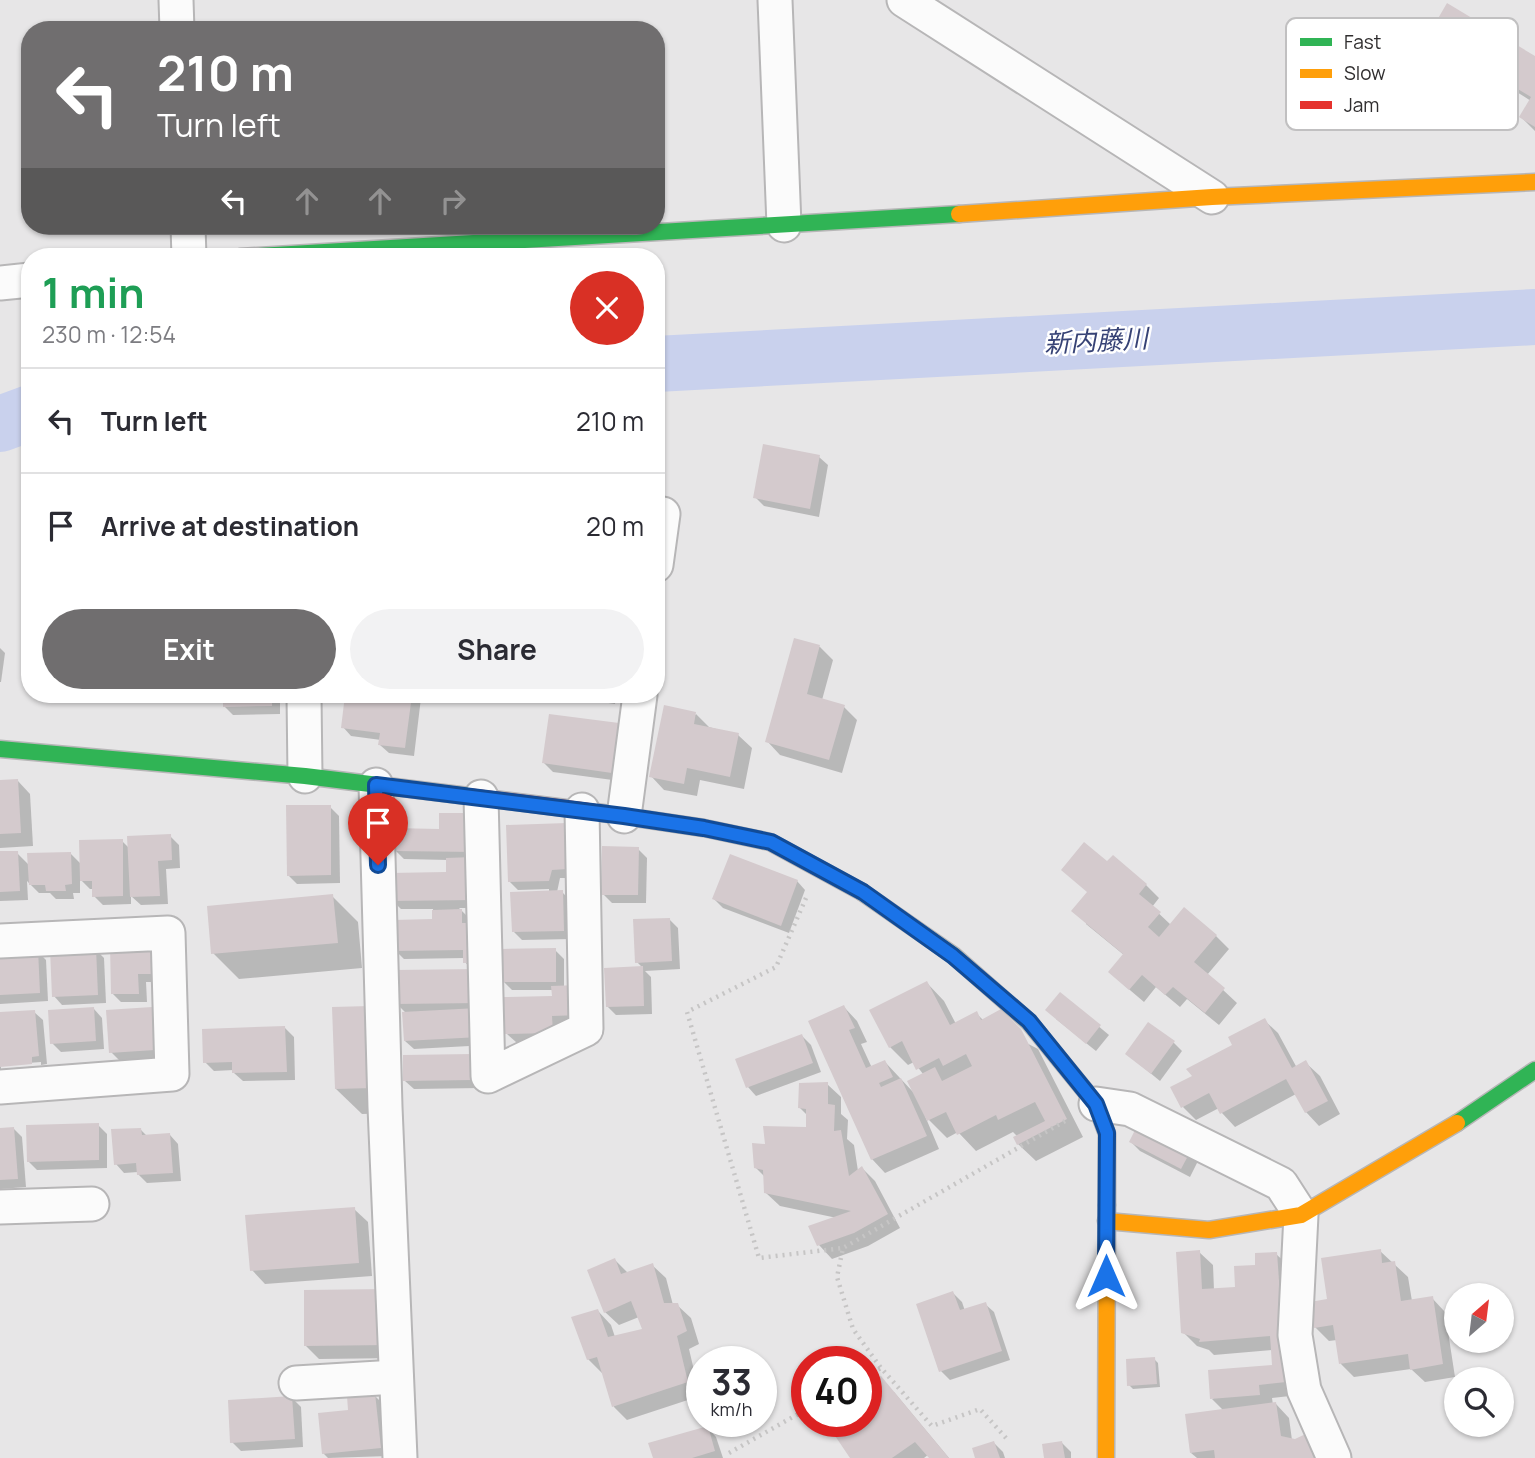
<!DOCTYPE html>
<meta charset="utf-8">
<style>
:root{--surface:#fff;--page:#f2f2f3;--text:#2b2b33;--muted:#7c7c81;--line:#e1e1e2;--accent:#706e6f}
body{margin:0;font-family:Manrope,"Noto Sans JP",sans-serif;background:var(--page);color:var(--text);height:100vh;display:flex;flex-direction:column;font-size:26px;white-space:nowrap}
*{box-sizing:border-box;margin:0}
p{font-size:23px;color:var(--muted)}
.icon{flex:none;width:38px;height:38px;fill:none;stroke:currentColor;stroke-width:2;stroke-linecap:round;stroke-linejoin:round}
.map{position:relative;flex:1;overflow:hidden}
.panel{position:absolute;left:21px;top:248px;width:644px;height:455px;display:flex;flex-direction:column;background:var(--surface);border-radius:28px;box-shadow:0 2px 5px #0004}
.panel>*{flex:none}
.banner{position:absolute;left:21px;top:21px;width:644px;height:214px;border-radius:28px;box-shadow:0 2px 5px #0004;background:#706e6f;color:#fff;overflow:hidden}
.needle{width:46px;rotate:28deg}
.buttons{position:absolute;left:1444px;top:1283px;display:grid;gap:14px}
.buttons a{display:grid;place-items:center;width:70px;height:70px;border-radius:50%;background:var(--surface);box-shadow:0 2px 5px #0004;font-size:35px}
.speed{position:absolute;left:686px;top:1346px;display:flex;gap:14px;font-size:35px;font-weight:700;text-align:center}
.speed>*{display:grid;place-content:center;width:91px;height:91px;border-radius:50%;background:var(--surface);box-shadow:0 2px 5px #0004;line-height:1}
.speed small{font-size:18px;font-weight:400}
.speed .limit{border:10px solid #d22;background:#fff;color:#111}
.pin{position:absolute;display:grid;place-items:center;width:60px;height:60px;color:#fff;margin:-72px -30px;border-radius:50% 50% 50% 0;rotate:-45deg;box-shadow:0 0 7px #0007}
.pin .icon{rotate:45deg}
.me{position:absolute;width:77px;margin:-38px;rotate:0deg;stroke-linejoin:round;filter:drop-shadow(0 0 5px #0008)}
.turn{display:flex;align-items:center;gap:24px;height:147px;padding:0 21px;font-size:32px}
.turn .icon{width:91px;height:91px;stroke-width:2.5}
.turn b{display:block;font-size:49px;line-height:60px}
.lanes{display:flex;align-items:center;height:66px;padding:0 21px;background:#0003;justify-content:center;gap:35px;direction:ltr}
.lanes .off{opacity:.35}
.round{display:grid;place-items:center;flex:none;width:74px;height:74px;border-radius:37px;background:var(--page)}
.headline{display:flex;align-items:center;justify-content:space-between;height:119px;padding:0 21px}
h1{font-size:42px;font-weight:700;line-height:52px;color:#1e9e55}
.cta{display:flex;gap:14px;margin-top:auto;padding:14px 21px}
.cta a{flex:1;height:80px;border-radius:42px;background:var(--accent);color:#fff;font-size:28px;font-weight:700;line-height:80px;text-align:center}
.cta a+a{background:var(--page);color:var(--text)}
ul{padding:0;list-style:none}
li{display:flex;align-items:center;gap:21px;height:105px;padding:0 21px;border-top:2px solid var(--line)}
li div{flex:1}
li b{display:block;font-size:26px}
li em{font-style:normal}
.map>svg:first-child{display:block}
</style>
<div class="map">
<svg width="1535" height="1458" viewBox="0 0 1535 1458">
<rect width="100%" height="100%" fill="#e7e6e7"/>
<g fill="#0003" fill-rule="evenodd">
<path d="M1448 6 1535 58V131L1521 117 1531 101 1512 89 1488 130 1480 125 1476 131 1455 119 1442 105 1443 103 1421 90 1407 76 1438 59 1424 45ZM1462 54 1467 57 1457 73 1453 70Z"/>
<polygon points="819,457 828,465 819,517 764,506 755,497"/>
<polygon points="795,640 820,647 833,660 822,700 844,707 857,720 842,773 780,755 767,741"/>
<polygon points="0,648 5,653 1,682 0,682"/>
<polygon points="224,695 280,695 280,714 233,715 225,707"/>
<polygon points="346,695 417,695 421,698 414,756 389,753 380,745 381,740 351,736 343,727"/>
<polygon points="564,695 616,695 615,704 567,697"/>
<polygon points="696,714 709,727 738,735 752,748 744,789 700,780 697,796 664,790 651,776"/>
<polygon points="618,725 627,734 620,781 553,772 544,763"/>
<polygon points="17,780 30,794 33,846 0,848 0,781"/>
<polygon points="330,807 339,816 340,883 297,884 288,875"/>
<polygon points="474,815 483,908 459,908 470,919 488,1045 414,1049 405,1041 407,1014 396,1003 473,971 465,962 465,958 404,959 395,950 434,921 433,909 401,909 392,900 448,874 448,860 404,859 395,850"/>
<polygon points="567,825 576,878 560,878 557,892 562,892 571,901 572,939 522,940 514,932 549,893 549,889 518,890 509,881"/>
<polygon points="170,836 179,845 180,868 166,869 168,904 141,905 131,896 131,904 103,905 94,896 94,889 90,889 80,879 80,893 73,893 74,899 56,899 50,893 39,893 27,881 28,900 0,901 0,853 17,853 29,865 70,853 81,864 122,841 130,849"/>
<polygon points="638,849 647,858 646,903 612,903 603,894"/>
<polygon points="1107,864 1146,885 1159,898 1152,907 1171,925 1216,936 1229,949 1207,975 1237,1003 1219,1025 1187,999 1180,1007 1156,987 1144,1002 1124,985 1124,955 1086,924 1088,893"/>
<polygon points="797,881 805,890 789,933 723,908 714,899"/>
<polygon points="332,896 358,922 362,968 239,979 213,953"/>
<polygon points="669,919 678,928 680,969 645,971 651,977 652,1014 616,1015 607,1006 643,968 637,962"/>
<polygon points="155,946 164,982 146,982 147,1002 121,1002 112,993"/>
<polygon points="95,949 104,958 106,1003 62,1005 54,996"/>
<polygon points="555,950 564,959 564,987 588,996 561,1041 516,1042 507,1034 554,997 553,990 512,990 503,981"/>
<polygon points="37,951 46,960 48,1001 0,1004 0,953"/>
<polygon points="927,983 944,1001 956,1024 977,1014 983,1020 1038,1049 1083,1137 1036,1161 1018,1144 1018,1137 1013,1132 976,1151 958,1132 947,1138 925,1116 939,1149 885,1173 872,1159 844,1007 857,1021 867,1042 861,1044 872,1068 885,1062 914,1093 923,1074 914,1062 908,1065 890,1047"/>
<polygon points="1061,995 1109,1035 1096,1051 1056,1019"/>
<polygon points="94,1009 102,1018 104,1049 61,1052 52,1043"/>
<polygon points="151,1009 160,1018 162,1058 120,1061 111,1052"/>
<polygon points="334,1009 398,1113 362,1114 336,1089"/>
<polygon points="34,1012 43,1020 47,1064 41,1065 41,1062 1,1065 1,1069 40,1066 40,1073 0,1071 0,1014"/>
<polygon points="1264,1020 1278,1033 1297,1068 1306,1063 1320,1076 1340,1114 1319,1126 1306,1112 1296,1094 1235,1127 1222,1113 1219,1108 1196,1120 1183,1107 1195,1076"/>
<polygon points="1149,1024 1174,1043 1182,1051 1160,1081 1127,1054"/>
<polygon points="285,1028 294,1037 295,1080 243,1081 234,1073 234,1070 214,1071 205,1062"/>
<polygon points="802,1036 811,1045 821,1072 756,1096 748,1087"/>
<polygon points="480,1064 481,1088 414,1089 405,1081"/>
<polygon points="827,1084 841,1097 841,1114 848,1120 847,1139 854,1145 858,1171 862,1168 875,1181 900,1228 868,1246 832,1259 819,1245 810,1228 837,1218 780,1206 766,1193 765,1177 756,1168 766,1146 808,1129 808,1116 800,1108"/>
<polygon points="98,1125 107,1134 107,1168 37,1170 28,1161"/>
<polygon points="14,1129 22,1137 26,1187 0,1189 0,1130"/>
<polygon points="141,1130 148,1137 170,1135 178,1144 181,1181 147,1183 138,1174 138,1172 124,1173 116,1164"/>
<polygon points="1131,1142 1203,1151 1190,1177 1140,1151"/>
<polygon points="354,1209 368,1222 372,1276 265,1284 252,1270"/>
<polygon points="1380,1251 1408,1277 1412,1301 1432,1298 1445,1312 1455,1377 1425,1382 1411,1369 1354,1377 1341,1364 1337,1340 1329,1341 1315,1327 1329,1301"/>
<polygon points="1199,1252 1213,1265 1214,1290 1237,1288 1257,1267 1276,1254 1290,1267 1299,1395 1272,1398 1273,1405 1276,1404 1289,1418 1292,1440 1331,1458 1197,1458 1191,1453 1224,1411 1212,1399 1274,1367 1273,1350 1214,1355 1209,1350 1197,1346 1183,1332"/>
<polygon points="615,1260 628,1273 652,1265 666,1278 673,1305 677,1305 691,1318 699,1344 689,1349 700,1396 627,1420 614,1407 603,1372 602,1373 588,1359 598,1311 611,1325 615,1337 644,1330 639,1317 619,1325 605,1312"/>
<polygon points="305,1292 401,1358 319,1359 306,1346"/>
<polygon points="953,1293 962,1302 965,1311 985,1304 994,1312 1010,1360 950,1380 941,1371"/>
<polygon points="1154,1359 1158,1363 1160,1387 1133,1389 1129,1385"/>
<polygon points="894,1392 949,1458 932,1458 929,1454 924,1458 852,1458 827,1421 866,1421"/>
<polygon points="374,1395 383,1404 389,1456 328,1458 323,1453 350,1412"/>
<polygon points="292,1398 301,1407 303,1447 241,1451 232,1442"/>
<polygon points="708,1428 716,1437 723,1458 654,1458"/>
<polygon points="994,1443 1003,1452 1005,1458 977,1458"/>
<polygon points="1062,1443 1071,1452 1071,1458 1045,1458"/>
</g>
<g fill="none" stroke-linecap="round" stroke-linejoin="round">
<g stroke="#c9d1ed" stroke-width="56">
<polyline points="656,364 1535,317"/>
<polyline points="0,424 30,413"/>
</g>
</g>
<g fill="#d4cacd">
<polygon points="1447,3 1535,56 1535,127 1519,117 1531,97 1498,77 1474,118 1466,113 1462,119 1440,105 1443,100 1405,77 1422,49 1457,70 1467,54 1448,42 1440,57 1422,46"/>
<polygon points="763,444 820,455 810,509 753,498"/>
<polygon points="794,638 820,645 807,694 845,705 829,760 765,742"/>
<polygon points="223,695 272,695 272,706 223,707"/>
<polygon points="345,695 412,695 405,748 378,745 380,733 341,728"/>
<polygon points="664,705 696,712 694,724 739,733 730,777 687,768 684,784 649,777"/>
<polygon points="549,714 619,723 612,773 542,763"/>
<polygon points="18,779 21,833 0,834 0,780"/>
<polygon points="286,805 331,805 331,875 287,876"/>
<polygon points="439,813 475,813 475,852 393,851 393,828 439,829"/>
<polygon points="567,823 568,869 552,870 549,881 508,882 506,825"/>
<polygon points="171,834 172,860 158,861 160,896 130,897 127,836"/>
<polygon points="123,839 123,896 92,897 92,881 80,881 79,840"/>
<polygon points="1084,842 1107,861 1113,855 1147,884 1139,894 1161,912 1148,927 1159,937 1184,907 1217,935 1194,962 1225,988 1205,1013 1173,987 1165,995 1142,975 1129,990 1108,972 1123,954 1071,911 1087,892 1061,870"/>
<polygon points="602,846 639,847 638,895 601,895"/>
<polygon points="0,851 18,851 20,891 0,892"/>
<polygon points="71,852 72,884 65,885 66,891 46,891 45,885 29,885 27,853"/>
<polygon points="730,854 798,880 781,926 712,899"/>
<polygon points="474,857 475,900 390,901 390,873 446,872 446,858"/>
<polygon points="563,890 564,931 512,932 510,892"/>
<polygon points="333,894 338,943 211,954 207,906"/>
<polygon points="462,909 462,923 475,923 476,963 463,963 463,950 394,951 393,920 432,919 432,910"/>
<polygon points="670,918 672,961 635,963 633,919"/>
<polygon points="156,944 156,974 138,974 139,994 111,994 110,945"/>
<polygon points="96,948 98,995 52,997 50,949"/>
<polygon points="556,948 556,982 501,982 501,949"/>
<polygon points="38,949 40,993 0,995 0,951"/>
<polygon points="643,966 644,1006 606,1007 604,968"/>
<polygon points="479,969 480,1003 395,1004 394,970"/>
<polygon points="927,981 950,1025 977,1011 981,1020 1001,1009 1021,1029 1067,1119 1017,1145 1013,1137 1045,1121 1035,1102 998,1120 996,1115 957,1135 946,1112 927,1121 907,1081 935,1067 942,1081 972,1066 966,1054 943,1066 939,1058 916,1070 902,1041 889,1048 869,1010"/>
<polygon points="579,985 581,1015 552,1016 553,1033 505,1034 504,997 552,996 551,986"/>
<polygon points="1060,992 1101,1025 1086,1044 1045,1010"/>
<polygon points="844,1005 855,1028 849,1030 866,1068 885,1060 893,1077 879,1083 881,1087 901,1078 927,1136 871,1160 808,1021"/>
<polygon points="370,1006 373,1088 335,1089 332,1007"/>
<polygon points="94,1007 96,1041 50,1044 48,1010"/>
<polygon points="152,1007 155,1050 109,1053 106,1010"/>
<polygon points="478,1008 480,1037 404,1041 402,1012"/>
<polygon points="35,1010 39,1056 32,1057 32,1064 0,1067 0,1012"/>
<polygon points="1265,1018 1292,1068 1306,1060 1328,1101 1305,1113 1286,1079 1220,1114 1209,1093 1181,1108 1170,1087 1192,1076 1186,1069 1232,1045 1228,1037"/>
<polygon points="1148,1022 1175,1041 1151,1074 1125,1054"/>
<polygon points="285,1026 287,1072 232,1073 232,1062 203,1063 202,1029"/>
<polygon points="802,1034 813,1063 746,1088 735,1059"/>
<polygon points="472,1054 473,1080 403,1081 403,1055"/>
<polygon points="828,1082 828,1104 835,1105 834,1131 841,1130 849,1176 862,1166 888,1214 854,1233 817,1246 808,1226 851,1211 764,1193 763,1170 754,1168 752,1143 765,1144 763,1126 806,1127 806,1109 798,1108 799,1083"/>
<polygon points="1143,1114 1196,1141 1181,1169 1129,1142"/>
<polygon points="99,1123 99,1160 27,1162 26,1125"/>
<polygon points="14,1127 18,1179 0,1180 0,1128"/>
<polygon points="141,1128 142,1135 170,1133 173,1173 137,1175 136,1163 114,1165 111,1129"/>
<polygon points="355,1207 359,1263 250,1271 245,1215"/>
<polygon points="1381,1249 1382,1263 1395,1261 1401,1301 1433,1296 1443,1364 1410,1370 1408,1354 1339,1364 1333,1325 1314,1328 1310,1302 1327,1299 1321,1258"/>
<polygon points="1200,1250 1202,1289 1235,1287 1234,1266 1255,1265 1255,1253 1277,1252 1286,1382 1259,1385 1260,1395 1210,1399 1208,1370 1272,1365 1270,1336 1199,1342 1200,1339 1181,1333 1176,1252"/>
<polygon points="615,1258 621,1274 653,1263 664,1303 678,1303 687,1331 677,1336 688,1382 612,1407 597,1357 587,1360 571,1317 598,1309 608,1337 642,1329 631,1301 604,1313 587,1270"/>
<polygon points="387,1289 388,1345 304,1346 304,1290"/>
<polygon points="953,1291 960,1310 986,1302 1002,1351 939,1372 916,1304"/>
<polygon points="1155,1357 1157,1384 1127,1386 1126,1359"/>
<polygon points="881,1376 949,1458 929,1458 915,1442 892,1458 850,1458 825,1421 866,1421 866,1385"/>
<polygon points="375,1393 381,1448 322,1454 318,1413 348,1410 347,1396"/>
<polygon points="292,1396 295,1439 230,1443 228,1400"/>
<polygon points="1276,1402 1281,1436 1295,1439 1312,1431 1326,1458 1215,1458 1214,1450 1190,1453 1185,1414"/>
<polygon points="708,1426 715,1451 692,1458 653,1458 648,1443"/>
<polygon points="994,1441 1000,1458 975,1458 972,1448"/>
<polygon points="1062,1441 1065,1458 1044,1458 1042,1444"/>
</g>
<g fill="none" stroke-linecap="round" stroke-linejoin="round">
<g stroke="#b7b6b7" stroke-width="37">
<g id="street">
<polyline points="176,0 177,30"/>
<polyline points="775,0 784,225"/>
<polyline points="904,0 1212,197"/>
<polyline points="188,226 189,257"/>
<polyline points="0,283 30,280"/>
<polyline points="656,565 663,514"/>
<polyline points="304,695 305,776"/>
<polyline points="376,785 385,1107 400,1458"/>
<polyline points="481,797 488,1076 586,1029 582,810"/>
<polyline points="624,816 640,695"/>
<polyline points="0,941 168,933 172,1074 0,1087"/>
<polyline points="1096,1104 1130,1109 1281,1184 1301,1215 1295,1335 1304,1390 1334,1458"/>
<polyline points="0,1207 92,1204"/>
<polyline points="296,1383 396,1377"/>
</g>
</g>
<g stroke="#b7b6b7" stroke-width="19">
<g id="fast">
<polyline points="240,257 959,214"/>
<polyline points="0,749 305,776 468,796"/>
<polyline points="862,892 953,955 1029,1022 1096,1104 1107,1134 1107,1205"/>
<polyline points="1457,1123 1535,1070"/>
</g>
</g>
<g stroke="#b7b6b7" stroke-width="19">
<g id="slow">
<polyline points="959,214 1212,197 1535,182"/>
<polyline points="1106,1221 1209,1230 1301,1215 1457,1123"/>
<polyline points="1106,1458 1107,1205"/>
</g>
</g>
<g stroke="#b7b6b7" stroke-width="19">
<polyline id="jam" points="468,796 582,810 704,828 770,842 862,892"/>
</g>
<g stroke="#c6c5c5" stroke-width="4.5" stroke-dasharray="2 5" stroke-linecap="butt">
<polyline points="806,898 776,967 687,1012 759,1258 843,1248"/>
<polyline points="866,1376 881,1368"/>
<polyline points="1006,1438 980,1409 932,1426 881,1368 853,1329 837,1277 843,1248 1065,1121"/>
<polyline points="729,1453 807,1409"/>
</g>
<use href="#street" stroke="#fbfbfb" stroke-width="33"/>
<use href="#fast" stroke="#30b455" stroke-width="16"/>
<use href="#slow" stroke="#ff9f0a" stroke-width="16"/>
<use href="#jam" stroke="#e5322d" stroke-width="16"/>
</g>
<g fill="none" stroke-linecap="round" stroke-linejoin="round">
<g stroke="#114b97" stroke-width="18">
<polyline id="route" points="378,865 376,785 624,816 704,828 771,842 863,892 953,956 1029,1021 1096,1104 1107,1133 1106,1276"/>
</g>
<use href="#route" stroke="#1a73e8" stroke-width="12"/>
</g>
<g text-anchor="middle" stroke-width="5" stroke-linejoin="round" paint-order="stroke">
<g font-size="26" font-style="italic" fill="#364275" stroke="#fff">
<text transform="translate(1096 341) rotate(-3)" y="9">新内藤川</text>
</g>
</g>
<rect x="1286" y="18" width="232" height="112" rx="10" fill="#fff" stroke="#c1c0c1" stroke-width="2"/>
<rect x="1300" y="38" width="32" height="8" fill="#30b455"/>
<rect x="1300" y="69" width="32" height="9" fill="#ff9f0a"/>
<rect x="1300" y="101" width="32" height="8" fill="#e5322d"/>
<g font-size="19" fill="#302e2f">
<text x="1344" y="49">Fast</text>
<text x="1344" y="80">Slow</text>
<text x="1344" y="112">Jam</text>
</g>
</svg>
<div class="buttons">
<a><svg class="needle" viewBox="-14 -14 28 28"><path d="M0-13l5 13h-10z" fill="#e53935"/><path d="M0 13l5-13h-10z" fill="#7c7c81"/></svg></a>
<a><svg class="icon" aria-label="search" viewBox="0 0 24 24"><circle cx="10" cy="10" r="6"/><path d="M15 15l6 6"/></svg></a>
</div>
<div class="speed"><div>33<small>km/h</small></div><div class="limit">40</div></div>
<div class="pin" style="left:378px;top:865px;background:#d93025"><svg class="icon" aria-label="arrive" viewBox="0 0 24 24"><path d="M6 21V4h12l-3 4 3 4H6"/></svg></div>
<svg class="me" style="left:1106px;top:1276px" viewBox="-20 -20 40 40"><path d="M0-17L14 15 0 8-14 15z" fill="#1a73e8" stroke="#fff" stroke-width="4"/></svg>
<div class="banner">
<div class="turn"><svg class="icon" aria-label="left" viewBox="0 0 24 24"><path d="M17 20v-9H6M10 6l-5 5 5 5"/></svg><div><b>210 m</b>Turn left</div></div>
<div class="lanes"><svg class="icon" aria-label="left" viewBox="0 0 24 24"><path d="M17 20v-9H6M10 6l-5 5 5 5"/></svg><svg class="icon off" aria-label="ahead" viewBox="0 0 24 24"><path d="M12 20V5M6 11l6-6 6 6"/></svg><svg class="icon off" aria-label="ahead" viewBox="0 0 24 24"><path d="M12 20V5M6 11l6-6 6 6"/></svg><svg class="icon off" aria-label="right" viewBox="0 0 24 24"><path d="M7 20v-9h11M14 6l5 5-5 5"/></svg></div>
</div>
<section class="panel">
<div class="headline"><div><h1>1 min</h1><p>230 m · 12:54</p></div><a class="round" style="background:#d93025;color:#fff"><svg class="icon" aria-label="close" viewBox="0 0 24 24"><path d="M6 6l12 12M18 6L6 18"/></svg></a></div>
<ul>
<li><svg class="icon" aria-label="left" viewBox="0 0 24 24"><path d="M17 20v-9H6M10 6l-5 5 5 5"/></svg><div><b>Turn left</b></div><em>210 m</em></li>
<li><svg class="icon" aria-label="arrive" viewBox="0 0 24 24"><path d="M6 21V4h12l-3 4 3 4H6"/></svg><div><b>Arrive at destination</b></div><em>20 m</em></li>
</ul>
<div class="cta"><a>Exit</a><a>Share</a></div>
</section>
</div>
